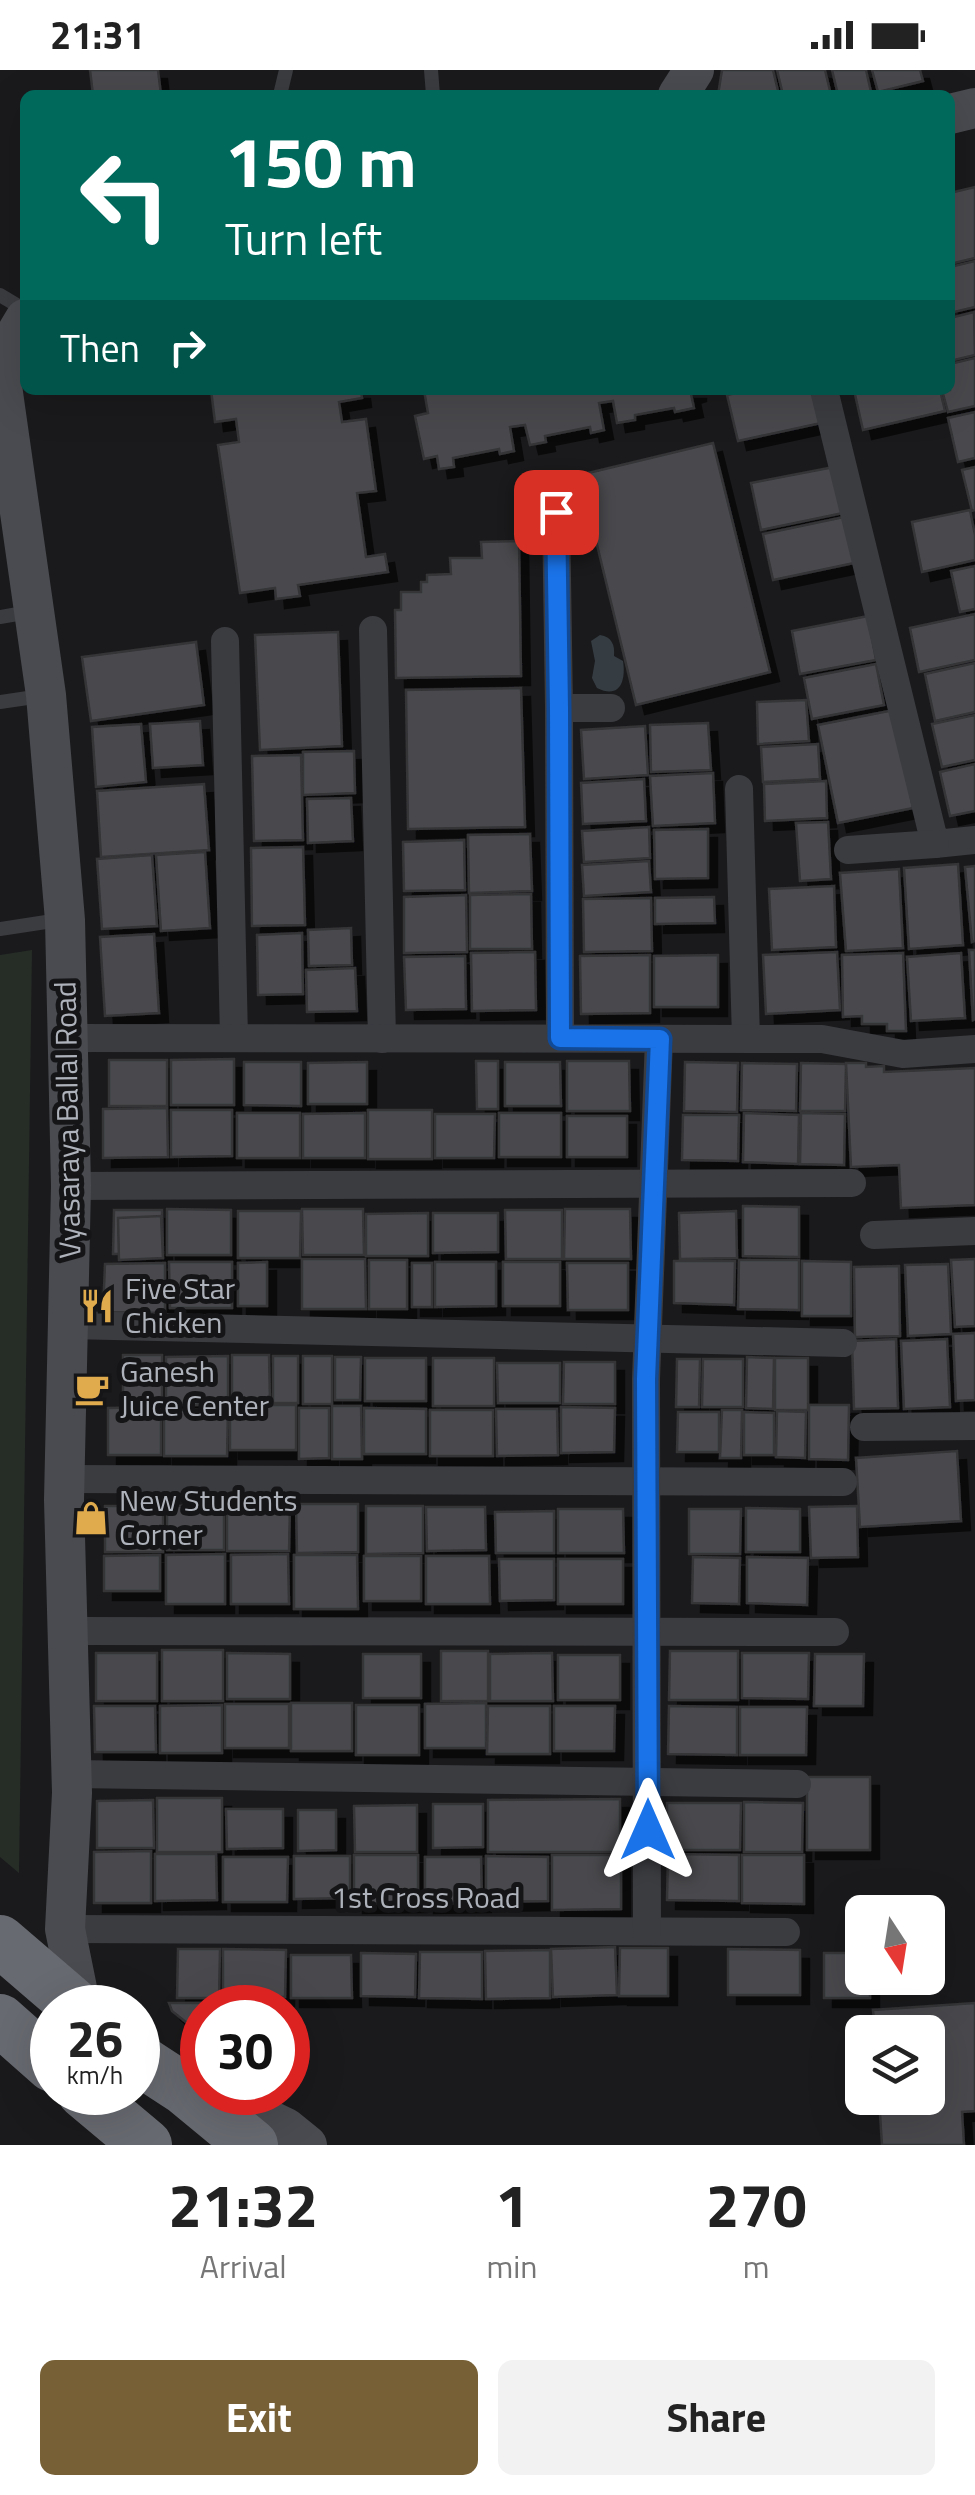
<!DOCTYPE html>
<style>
:root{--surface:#fff;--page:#f2f2f2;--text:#222;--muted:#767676;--accent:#776035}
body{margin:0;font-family:"Titillium Web",sans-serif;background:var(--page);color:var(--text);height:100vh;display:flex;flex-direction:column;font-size:38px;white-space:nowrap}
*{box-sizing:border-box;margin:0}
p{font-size:32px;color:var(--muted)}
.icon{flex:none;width:55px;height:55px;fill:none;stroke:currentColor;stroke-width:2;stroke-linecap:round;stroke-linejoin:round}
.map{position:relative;height:2075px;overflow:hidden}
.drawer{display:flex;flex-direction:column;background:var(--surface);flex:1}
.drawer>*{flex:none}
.top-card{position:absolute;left:20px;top:20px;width:935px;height:305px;border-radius:15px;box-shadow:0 10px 40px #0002;background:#00695c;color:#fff;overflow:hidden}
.needle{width:65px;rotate:168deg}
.tools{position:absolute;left:845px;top:1825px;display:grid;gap:20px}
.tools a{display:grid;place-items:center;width:100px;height:100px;border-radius:15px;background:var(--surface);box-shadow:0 10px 40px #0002;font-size:50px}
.speed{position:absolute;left:30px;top:1915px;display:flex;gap:20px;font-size:50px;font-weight:700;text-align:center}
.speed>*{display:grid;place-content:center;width:130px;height:130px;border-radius:50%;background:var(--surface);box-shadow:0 10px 40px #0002;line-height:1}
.speed small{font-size:25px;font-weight:400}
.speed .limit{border:15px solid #d22;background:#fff;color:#111}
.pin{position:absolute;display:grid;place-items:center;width:85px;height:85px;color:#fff;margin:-42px;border-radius:20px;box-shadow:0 5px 15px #0006}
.me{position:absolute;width:110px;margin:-55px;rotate:0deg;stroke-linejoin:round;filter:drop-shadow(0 0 8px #0008)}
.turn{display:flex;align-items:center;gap:35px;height:210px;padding:0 40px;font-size:45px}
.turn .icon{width:130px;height:130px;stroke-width:2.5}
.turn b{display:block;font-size:70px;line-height:85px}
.then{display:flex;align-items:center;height:95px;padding:0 40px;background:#0003;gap:20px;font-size:38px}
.eta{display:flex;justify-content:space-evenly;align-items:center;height:170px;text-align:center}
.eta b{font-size:60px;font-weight:700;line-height:70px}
.cta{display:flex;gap:20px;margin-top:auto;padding:20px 40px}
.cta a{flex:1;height:115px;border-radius:15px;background:var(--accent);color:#fff;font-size:40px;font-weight:700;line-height:115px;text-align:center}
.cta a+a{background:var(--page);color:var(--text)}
.status{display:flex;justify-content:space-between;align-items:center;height:70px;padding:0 50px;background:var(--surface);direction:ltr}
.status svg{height:28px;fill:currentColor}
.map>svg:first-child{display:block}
</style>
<div class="status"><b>21:31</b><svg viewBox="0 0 49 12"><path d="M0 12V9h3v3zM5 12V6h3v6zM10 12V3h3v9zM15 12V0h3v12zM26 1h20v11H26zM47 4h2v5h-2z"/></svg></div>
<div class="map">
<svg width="975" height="2075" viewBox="0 0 975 2075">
<defs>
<filter id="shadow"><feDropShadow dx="9" dy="9" stdDeviation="0" flood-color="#0009"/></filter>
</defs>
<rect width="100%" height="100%" fill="#1a1a1c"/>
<polygon fill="#262d27" points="32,880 19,1803 0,1787 0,885"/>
<path fill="#353d43" d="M600 565C612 567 615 575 614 586L623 591C626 609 621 630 597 618L592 608 595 591 591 571Z"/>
<g fill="#494a4e" stroke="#343437" stroke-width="2.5" filter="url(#shadow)">
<polygon points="90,0 158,0 161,25 93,25"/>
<polygon points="722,0 773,0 779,25 718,25"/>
<polygon points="777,0 825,0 831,25 783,25"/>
<polygon points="832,0 866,0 871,22 838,25"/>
<polygon points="872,0 920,0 923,11 878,22"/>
<polygon points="975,117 975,188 950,194 950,123"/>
<polygon points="975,191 975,237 950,243 950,197"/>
<polygon points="974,242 975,285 950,291 950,248"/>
<polygon points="975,288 975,336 948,342 942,320 950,320 950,294"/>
<polygon points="211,320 361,320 362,328 339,332 342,352 366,349 376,421 357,423 366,487 385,484 388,502 298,515 300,526 276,529 275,518 240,523 218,375 239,372 236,349 215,352"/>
<polygon points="424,320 697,320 697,322 691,324 694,338 675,342 674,338 635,345 635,350 617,353 613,331 599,333 604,360 591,363 590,357 545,366 546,372 530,375 525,355 510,357 514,381 500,384 499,379 453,388 454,397 439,399 437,386 424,389 415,346 428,343"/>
<polygon points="750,320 813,320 821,353 738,371 727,325"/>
<polygon points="854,320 940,320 945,341 863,360"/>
<polygon points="975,342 975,388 958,392 948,348"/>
<polygon points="713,373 770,602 636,635 580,405"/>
<polygon points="834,397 843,443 761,460 751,413"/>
<polygon points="975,397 975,440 972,441 962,400"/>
<polygon points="970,440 975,465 975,490 922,502 912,452"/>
<polygon points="844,447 854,493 773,510 763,464"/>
<polygon points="519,471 521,606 396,608 395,540 401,540 401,522 421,522 421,512 427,512 427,505 451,504 450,488 482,488 481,472"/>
<polygon points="975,496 975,539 960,542 951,501"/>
<polygon points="975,544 975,590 919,602 910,558"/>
<polygon points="868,546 876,590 800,604 792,561"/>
<polygon points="338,562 342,676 260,680 255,565"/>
<polygon points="196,572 204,635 91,651 82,587"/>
<polygon points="975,593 975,642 935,651 925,604"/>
<polygon points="876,594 884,635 812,649 804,608"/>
<polygon points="521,618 525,757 408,759 406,620"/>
<polygon points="806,630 809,671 758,674 757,632"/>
<polygon points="894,640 913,738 838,753 818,655"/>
<polygon points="975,645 975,690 942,697 932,654"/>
<polygon points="200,651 203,695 153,698 150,654"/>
<polygon points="708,653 711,700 651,702 650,655"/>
<polygon points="141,654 146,712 96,717 92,657"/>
<polygon points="645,656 648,705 584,709 581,660"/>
<polygon points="818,674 820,709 763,712 761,677"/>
<polygon points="354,681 355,723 303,725 303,682"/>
<polygon points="301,685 303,770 254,771 252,686"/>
<polygon points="975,694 975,741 950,746 940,702"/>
<polygon points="713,703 715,753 653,756 650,706"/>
<polygon points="644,709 646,751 583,754 581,713"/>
<polygon points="826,711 827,748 765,751 764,714"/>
<polygon points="204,714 209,780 101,787 97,721"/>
<polygon points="351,728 353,771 308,773 307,729"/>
<polygon points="828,752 831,809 800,811 796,753"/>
<polygon points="649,757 650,788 584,792 582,761"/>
<polygon points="708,759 708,808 655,809 654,760"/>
<polygon points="530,764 532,821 469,823 468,765"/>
<polygon points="464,770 465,820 404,821 403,772"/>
<polygon points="303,777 305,855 252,856 251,778"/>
<polygon points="205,782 210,858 161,861 156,785"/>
<polygon points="152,785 157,856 102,859 97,789"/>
<polygon points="649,791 651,822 584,826 582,795"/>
<polygon points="958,794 963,875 909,879 904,798"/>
<polygon points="975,796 975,871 972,872 965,797"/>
<polygon points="899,799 903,878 846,881 840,803"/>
<polygon points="834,816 836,877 772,880 769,819"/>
<polygon points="531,824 532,879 470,879 470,825"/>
<polygon points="466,825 467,882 404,883 404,827"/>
<polygon points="714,827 715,853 655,854 655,828"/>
<polygon points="651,828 652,881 584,882 583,829"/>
<polygon points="351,858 352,895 309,896 308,860"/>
<polygon points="302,863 303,924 258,925 257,865"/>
<polygon points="154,864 159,943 105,946 100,867"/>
<polygon points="969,880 975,880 975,949 973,950"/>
<polygon points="535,882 536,940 472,941 471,883"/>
<polygon points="837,882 840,940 766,944 763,885"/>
<polygon points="903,883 906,961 887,961 887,954 862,954 862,946 843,947 842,885"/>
<polygon points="961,883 965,948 911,951 907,887"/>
<polygon points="650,885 650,943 581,944 580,886"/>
<polygon points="718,885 718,937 654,937 654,886"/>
<polygon points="465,886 466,939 406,940 404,887"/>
<polygon points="355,898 357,941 307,942 306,900"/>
<polygon points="234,989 234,1035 171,1035 171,990"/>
<rect x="109" y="990" width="58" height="46"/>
<polygon points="476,991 498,991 498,1039 477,1039"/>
<polygon points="567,991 629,991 630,1041 567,1041"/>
<polygon points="244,992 301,992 301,1036 244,1035"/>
<polygon points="367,992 367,1034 308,1034 308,993"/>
<polygon points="505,992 560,992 561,1036 505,1036"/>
<polygon points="685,992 738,993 737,1042 684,1041"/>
<polygon points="742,993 797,994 796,1041 741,1040"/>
<polygon points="801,993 846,994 845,1041 800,1041"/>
<polygon points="846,993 866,993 866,997 884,996 884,1002 975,998 975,1135 901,1138 899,1095 851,1097"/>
<polygon points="167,1038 168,1087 103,1088 103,1039"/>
<polygon points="171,1040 232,1040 232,1086 171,1087"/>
<rect x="368" y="1040" width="64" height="49"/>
<rect x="237" y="1043" width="63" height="45"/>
<polygon points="365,1043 365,1088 303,1088 303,1044"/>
<rect x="499" y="1043" width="62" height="44"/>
<polygon points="744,1043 799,1045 798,1094 743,1092"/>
<polygon points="801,1043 845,1044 844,1095 800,1094"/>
<polygon points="435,1044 495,1044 494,1088 435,1088"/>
<polygon points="683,1045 739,1045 738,1091 682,1090"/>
<rect x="567" y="1046" width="60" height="41"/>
<polygon points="743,1136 799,1137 799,1187 743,1186"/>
<polygon points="167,1139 231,1140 231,1185 167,1185"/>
<polygon points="302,1139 363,1139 364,1185 303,1185"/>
<polygon points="565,1139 630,1139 631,1189 564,1189"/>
<polygon points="114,1140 162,1140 163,1183 113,1184"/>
<polygon points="505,1140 562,1140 562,1189 506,1189"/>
<polygon points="238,1141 301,1141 300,1188 238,1188"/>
<polygon points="736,1141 737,1188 680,1189 679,1143"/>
<polygon points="428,1143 428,1186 366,1186 366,1144"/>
<polygon points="433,1143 498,1143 498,1182 433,1183"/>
<polygon points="161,1146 163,1188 119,1190 118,1148"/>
<polygon points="302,1189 365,1189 366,1239 302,1239"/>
<polygon points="975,1189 975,1256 955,1257 951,1190"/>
<rect x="369" y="1190" width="38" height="49"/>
<polygon points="739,1190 799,1190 799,1240 738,1239"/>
<polygon points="674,1191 735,1191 734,1235 674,1233"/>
<polygon points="802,1191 851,1192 851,1246 802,1246"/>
<polygon points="169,1192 232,1192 232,1238 170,1238"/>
<polygon points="267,1192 267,1236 238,1236 238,1193"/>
<polygon points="435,1192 496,1192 496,1236 435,1237"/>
<rect x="503" y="1192" width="57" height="44"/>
<polygon points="165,1193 165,1243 103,1242 105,1194"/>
<rect x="412" y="1193" width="20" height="44"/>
<polygon points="567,1193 628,1193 628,1240 568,1240"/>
<polygon points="948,1194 951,1264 908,1266 905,1195"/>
<polygon points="899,1196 900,1266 855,1267 854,1197"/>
<polygon points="975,1263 975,1330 956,1331 953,1264"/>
<polygon points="896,1269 898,1338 854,1339 852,1271"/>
<polygon points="947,1269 950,1337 904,1339 901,1271"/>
<rect x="123" y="1285" width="39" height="50"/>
<polygon points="232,1285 269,1285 270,1331 232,1331"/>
<polygon points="228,1286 228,1335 166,1335 166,1287"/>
<rect x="273" y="1286" width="25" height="47"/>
<rect x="303" y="1286" width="29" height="48"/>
<polygon points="335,1287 361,1287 360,1330 335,1330"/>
<polygon points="747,1287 774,1288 773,1339 746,1338"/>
<rect x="365" y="1288" width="61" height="43"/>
<rect x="433" y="1288" width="61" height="48"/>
<rect x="775" y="1288" width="33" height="52"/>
<polygon points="677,1289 700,1289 699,1337 676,1337"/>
<polygon points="703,1289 743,1289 743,1337 702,1337"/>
<polygon points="564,1292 615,1292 615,1334 563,1334"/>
<polygon points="497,1293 560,1293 560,1333 498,1333"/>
<rect x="230" y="1335" width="66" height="45"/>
<polygon points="809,1335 849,1335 848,1390 809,1389"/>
<polygon points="332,1336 361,1336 362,1389 332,1389"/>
<polygon points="161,1337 161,1385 108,1385 108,1338"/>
<polygon points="561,1337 615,1338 614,1382 561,1383"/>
<polygon points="299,1338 329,1338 329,1388 299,1389"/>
<polygon points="364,1338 426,1339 426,1384 364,1384"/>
<polygon points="496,1339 557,1339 558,1385 497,1386"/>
<polygon points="164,1340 228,1340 227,1386 164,1386"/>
<rect x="430" y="1340" width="63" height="46"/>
<polygon points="722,1340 742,1340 741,1388 720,1388"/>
<polygon points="777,1341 806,1342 805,1388 776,1387"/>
<polygon points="678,1342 719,1342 719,1382 677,1382"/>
<polygon points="744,1342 774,1343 774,1385 744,1385"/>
<polygon points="957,1381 961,1451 860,1457 856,1388"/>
<polygon points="227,1434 290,1434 289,1481 227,1481"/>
<polygon points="296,1434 358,1434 358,1482 297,1483"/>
<polygon points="224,1435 224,1480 167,1480 167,1436"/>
<rect x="105" y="1436" width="58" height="46"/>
<polygon points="366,1436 423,1436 423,1483 366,1484"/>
<polygon points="857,1436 858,1487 811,1488 809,1437"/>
<polygon points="426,1437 485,1437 486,1480 427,1481"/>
<polygon points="746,1438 800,1439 800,1482 746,1482"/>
<polygon points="558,1439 623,1439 624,1483 558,1483"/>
<polygon points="689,1439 741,1439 740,1484 689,1484"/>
<polygon points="554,1441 554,1483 496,1483 495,1442"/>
<polygon points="225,1484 225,1534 166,1534 166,1485"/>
<polygon points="288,1484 289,1534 231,1534 231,1485"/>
<polygon points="160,1485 160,1521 104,1521 104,1486"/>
<polygon points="294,1485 357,1485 358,1539 294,1539"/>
<rect x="364" y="1486" width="57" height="45"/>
<polygon points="426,1486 489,1486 490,1534 426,1534"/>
<polygon points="693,1487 740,1488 739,1534 692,1533"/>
<polygon points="747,1487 808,1488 807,1535 747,1533"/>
<polygon points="499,1489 554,1489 554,1530 500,1531"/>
<rect x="558" y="1489" width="65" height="45"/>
<rect x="162" y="1580" width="61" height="51"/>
<rect x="441" y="1581" width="47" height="50"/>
<polygon points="670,1581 738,1581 738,1630 669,1630"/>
<rect x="96" y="1583" width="61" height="48"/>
<polygon points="227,1583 290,1584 290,1629 227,1629"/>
<polygon points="552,1583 553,1631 490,1631 490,1584"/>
<polygon points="742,1583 809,1583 808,1629 742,1628"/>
<rect x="363" y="1584" width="58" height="44"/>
<polygon points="815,1584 864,1584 863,1636 814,1636"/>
<rect x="558" y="1585" width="62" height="45"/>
<rect x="291" y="1633" width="61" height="48"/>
<polygon points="486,1633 486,1678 425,1678 425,1634"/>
<rect x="225" y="1634" width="64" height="44"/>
<polygon points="222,1635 222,1683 160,1683 160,1636"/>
<rect x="356" y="1635" width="63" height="50"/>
<polygon points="94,1636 155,1636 156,1682 95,1682"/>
<polygon points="488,1636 550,1636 550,1684 487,1684"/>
<polygon points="554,1636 615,1636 614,1681 554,1681"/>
<polygon points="669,1636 737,1637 737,1685 668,1684"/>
<polygon points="740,1637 807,1637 806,1685 740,1685"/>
<rect x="807" y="1707" width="63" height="73"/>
<rect x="157" y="1728" width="65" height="54"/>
<polygon points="620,1729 620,1782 488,1782 488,1730"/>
<polygon points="153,1730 154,1778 97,1778 97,1731"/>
<polygon points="744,1732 803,1733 802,1782 744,1782"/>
<polygon points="667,1733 741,1733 740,1780 667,1780"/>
<polygon points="433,1734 483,1734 483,1777 433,1778"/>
<polygon points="417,1735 417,1782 355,1782 354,1736"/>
<polygon points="226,1739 283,1739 283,1778 227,1779"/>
<polygon points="298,1740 336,1740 336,1780 298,1781"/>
<polygon points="151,1781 151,1833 94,1833 94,1782"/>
<polygon points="155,1784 216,1784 217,1830 155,1831"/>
<polygon points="668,1784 739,1785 739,1831 667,1830"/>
<polygon points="354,1785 418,1785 418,1833 354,1834"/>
<polygon points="552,1785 621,1785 621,1839 552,1840"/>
<polygon points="742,1785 804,1785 804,1834 742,1833"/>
<polygon points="294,1786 350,1786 350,1828 294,1829"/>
<polygon points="486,1786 548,1787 548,1831 486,1832"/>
<polygon points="223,1787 288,1787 287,1832 223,1832"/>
<polygon points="425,1787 481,1787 482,1833 425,1834"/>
<polygon points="615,1877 617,1925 553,1927 551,1879"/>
<polygon points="620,1878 668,1878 668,1926 619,1926"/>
<polygon points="178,1879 220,1879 219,1928 177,1928"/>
<polygon points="223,1879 286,1880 285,1927 223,1927"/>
<polygon points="728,1879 800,1880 800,1925 728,1925"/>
<polygon points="550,1880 550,1928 486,1929 485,1881"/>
<polygon points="420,1882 482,1882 482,1929 419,1928"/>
<polygon points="361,1883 416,1884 415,1927 361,1926"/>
<polygon points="824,1883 862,1883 862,1908 870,1908 870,1928 824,1928"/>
<polygon points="291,1885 351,1885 352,1928 291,1928"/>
<polygon points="169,1933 287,1933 287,1938 202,1938 202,1965 172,1941"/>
<polygon points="975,1933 975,2041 962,2042 964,2075 882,2075 879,2028 928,2028 928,1962 875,1962 873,1940"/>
</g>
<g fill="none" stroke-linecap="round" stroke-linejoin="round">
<g stroke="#3b3c40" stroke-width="14">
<polyline points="431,0 433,25"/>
<polyline points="280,25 286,0"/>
<polyline points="0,225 25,240"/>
<polyline points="0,547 29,542"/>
<polyline points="0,632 41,626"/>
<polyline points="0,859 59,850"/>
</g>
<g stroke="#3b3c40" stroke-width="28">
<polyline points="824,320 935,774 975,770"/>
<polyline points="556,442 559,638 560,968"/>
<polyline points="373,560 382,969"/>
<polyline points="225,571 234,968"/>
<polyline points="559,638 611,638"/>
<polyline points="739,719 746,969"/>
<polyline points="848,780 935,774"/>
<polyline points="67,968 822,969 903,984 975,979"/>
<polyline points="71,1116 852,1113"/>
<polyline points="874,1165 975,1161"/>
<polyline points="69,1255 843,1273"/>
<polyline points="864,1357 975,1356"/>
<polyline points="64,1409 843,1412"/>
<polyline points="68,1561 835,1562"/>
<polyline points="71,1704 797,1714"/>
<polyline points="65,1859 786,1862"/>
<polyline points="647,1861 646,1309 659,969"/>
</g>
<g stroke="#494b50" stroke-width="40">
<polyline points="678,25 694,0"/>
<polyline points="950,44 975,38"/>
<polyline points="25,249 8,277 2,316 46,625 65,850 71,1116 64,1430 72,1723 65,1859 81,1938"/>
<polyline points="211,2022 286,2058 307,2075"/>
</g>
<g stroke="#686a71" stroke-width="52">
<polyline points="0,1871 78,1938"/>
<polyline points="0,1950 52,1996"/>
<polyline points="138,1989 184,2019 252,2075"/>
<polyline points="83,2022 146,2075"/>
</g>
</g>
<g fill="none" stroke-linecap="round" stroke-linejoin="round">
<g stroke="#114b97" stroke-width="25">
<polyline id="route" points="556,442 559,638 560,968 660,969 646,1309 648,1760"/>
</g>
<use href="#route" stroke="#1a73e8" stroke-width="18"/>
</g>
<defs>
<g id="restaurant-bare" transform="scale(2.7)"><path d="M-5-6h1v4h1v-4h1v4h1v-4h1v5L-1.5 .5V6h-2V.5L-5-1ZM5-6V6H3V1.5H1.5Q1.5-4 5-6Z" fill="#e0ab4d" stroke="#151517" stroke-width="2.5" paint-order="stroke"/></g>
<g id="cafe-bare" transform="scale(2.7)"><path d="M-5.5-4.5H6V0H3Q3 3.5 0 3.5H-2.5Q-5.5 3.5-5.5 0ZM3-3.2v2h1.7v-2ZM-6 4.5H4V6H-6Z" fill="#e0ab4d" stroke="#151517" stroke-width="2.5" paint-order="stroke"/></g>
<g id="shop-bare" transform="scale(2.7)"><path d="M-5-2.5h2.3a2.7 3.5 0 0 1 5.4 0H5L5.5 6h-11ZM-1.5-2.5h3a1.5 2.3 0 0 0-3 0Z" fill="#e0ab4d" stroke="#151517" stroke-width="2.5" paint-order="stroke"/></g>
</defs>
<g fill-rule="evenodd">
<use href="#restaurant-bare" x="97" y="1236"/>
<use href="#cafe-bare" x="92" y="1319"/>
<use href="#shop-bare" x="91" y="1448"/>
</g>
<g text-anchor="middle" stroke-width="10" stroke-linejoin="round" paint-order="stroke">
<g font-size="30" fill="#aeb2ba" stroke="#151517">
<text transform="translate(68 1050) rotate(-91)" y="10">Vyasaraya Ballal Road</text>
<text x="426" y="1838">1st Cross Road</text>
</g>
<g font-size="30" fill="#aeb2ba" stroke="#151517" text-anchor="start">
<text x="125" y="1229">Five Star<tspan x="125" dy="34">Chicken</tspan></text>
<text x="120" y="1312">Ganesh<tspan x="120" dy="34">Juice Center</tspan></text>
<text x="119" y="1441">New Students<tspan x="119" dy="34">Corner</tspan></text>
</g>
</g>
</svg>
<div class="tools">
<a><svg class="needle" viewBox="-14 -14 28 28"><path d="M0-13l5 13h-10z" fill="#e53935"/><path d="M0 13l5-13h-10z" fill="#767676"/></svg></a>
<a><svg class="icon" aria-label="layers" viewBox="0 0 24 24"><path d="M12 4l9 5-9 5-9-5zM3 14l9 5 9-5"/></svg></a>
</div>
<div class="speed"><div>26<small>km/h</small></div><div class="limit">30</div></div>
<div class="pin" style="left:556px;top:442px;background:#d93025"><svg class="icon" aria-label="arrive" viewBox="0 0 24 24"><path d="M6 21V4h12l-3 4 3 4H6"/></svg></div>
<svg class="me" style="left:648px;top:1760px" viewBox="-20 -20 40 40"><path d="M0-17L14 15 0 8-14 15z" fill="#1a73e8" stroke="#fff" stroke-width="4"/></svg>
<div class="top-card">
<div class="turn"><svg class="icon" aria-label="left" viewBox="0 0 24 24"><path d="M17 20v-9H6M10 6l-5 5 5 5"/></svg><div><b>150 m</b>Turn left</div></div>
<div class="then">Then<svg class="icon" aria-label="right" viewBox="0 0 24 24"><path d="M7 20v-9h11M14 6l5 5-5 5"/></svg></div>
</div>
</div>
<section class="drawer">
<div class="eta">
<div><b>21:32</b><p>Arrival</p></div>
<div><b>1</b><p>min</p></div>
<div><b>270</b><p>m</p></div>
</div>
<div class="cta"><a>Exit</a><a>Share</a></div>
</section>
